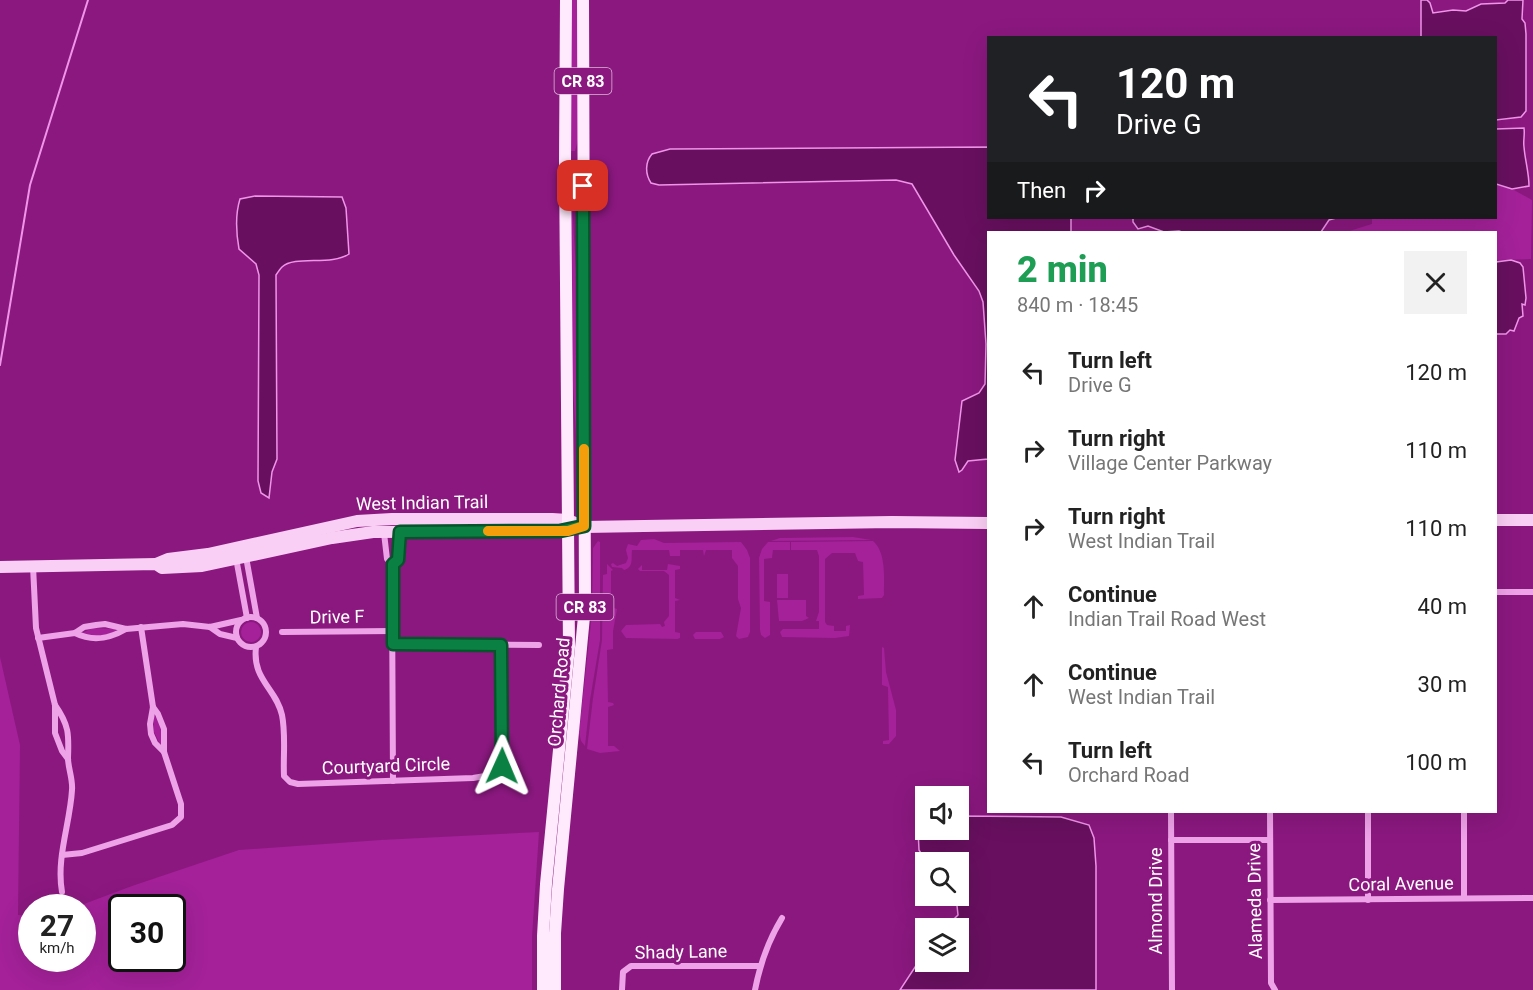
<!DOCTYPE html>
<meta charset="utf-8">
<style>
:root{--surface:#fff;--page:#f2f2f2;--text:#222;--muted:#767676}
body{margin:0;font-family:Roboto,sans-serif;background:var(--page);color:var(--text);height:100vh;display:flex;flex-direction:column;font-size:22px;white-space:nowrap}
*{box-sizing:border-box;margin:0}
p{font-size:20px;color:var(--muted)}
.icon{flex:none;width:33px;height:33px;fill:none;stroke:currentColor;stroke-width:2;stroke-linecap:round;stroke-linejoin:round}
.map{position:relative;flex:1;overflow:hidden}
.drawer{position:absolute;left:987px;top:231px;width:510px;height:582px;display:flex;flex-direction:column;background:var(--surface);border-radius:0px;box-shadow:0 6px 24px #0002}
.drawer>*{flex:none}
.top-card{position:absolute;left:987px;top:36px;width:510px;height:183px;border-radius:0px;box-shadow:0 6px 24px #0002;background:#202124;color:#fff;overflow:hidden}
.tools{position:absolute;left:915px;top:786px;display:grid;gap:12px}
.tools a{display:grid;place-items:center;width:54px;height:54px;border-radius:0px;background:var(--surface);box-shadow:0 6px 24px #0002;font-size:30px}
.speed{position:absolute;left:18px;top:894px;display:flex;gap:12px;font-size:30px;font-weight:700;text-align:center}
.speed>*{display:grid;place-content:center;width:78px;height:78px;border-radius:50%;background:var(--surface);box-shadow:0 6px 24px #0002;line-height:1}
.speed small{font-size:15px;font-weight:400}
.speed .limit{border:3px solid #111;border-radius:9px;background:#fff;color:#111}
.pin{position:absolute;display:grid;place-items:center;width:51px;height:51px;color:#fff;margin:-26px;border-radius:12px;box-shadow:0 3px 9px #0006}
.me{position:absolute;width:66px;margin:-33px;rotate:1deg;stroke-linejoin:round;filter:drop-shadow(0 0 4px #0008)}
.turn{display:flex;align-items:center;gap:21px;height:126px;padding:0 30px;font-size:27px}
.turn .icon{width:78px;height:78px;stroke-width:2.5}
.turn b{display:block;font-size:42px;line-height:51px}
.then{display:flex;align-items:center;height:57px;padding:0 30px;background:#0003;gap:12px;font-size:22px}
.round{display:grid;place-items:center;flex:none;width:63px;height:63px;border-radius:0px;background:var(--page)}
.headline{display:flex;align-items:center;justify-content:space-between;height:102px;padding:0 30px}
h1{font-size:36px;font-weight:800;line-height:45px;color:#1e9e55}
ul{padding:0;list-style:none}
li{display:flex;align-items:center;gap:18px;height:78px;padding:0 30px}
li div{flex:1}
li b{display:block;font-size:22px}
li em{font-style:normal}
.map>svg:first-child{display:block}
</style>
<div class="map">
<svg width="1533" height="990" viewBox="0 0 1533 990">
<rect width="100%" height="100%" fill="#8b187f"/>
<g fill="#a42199" fill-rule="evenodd">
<polygon points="570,0 579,0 579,137 575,151 570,151"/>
<polygon points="1496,180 1532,200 1531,259 1496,260 1496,232 1346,232 1372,224 1372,218 1496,218"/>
<polygon points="570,203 572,203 580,338 579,484 571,354"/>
<polygon points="853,537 871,540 771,541 780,538"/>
<path d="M654 539 664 543 741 542 747 550 750 558V632L748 637 739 639 736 636 741 608 738 599V566L732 558V550H706L704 556 703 550H680V556H670L669 550H632C631 559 634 567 624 570L622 568 612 567 611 564 613 563 617 566 626 563 628 558 626 550 628 544 637 546 641 540Z"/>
<polygon points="598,541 600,542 600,640 590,700 585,746 581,741 579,732 592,614 593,548"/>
<path d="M873 541C886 552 884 576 884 595L882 598 858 599V596L864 595 863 562 858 561 855 553H832L825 559V622L827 625 834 626V631H846V626L850 625 849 636 835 638 782 637 780 632 783 629H819V621H816L819 612V556L817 550H791V542Z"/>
<polygon points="768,542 790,542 790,550 773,550 772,558 764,559 764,601 770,602 770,635 765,638 761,635 760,630 759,558 762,549"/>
<polygon points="607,564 613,570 611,571 611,607 617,609 613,631 613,649 607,650 608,702 613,703 614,705 608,707 608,746 614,746 620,751 600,753 587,749 593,698 602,640 603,575 607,574"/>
<polygon points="668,564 680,566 680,569 675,570 675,598 680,600 675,601 675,632 680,633 680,638 677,639 626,638 621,631 626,625 660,624 662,627 665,626 664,622 669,616 669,575 664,571 640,571 638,569 642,565 642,570 667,570"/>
<rect x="777" y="574" width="11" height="24"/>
<polygon points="777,600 806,600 806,616 809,618 802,621 779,621"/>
<circle cx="251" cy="632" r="10"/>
<path d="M93 628 114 629 117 631C105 635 94 639 82 633Z"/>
<polygon points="696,632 721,632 724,637 720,639 695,639 693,635"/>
<polygon points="882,647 884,648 886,672 896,710 896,736 889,744 883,744 883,741 889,740 888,687 882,685"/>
<path d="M0 657 20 745 18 915 31 916 32 958H82V908L76 907 132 886 239 850 381 840 539 832 532 937V990H0ZM122 908H172V958H122Z"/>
<path d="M154 715C161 723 163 736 161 746L154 732Z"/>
</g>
<g fill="#68105f" stroke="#f094ea" stroke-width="1.5">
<polygon points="1421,0 1427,0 1430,3 1433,13 1453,10 1466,11 1481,4 1505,3 1508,0 1523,0 1522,19 1525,23 1526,34 1526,111 1521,117 1496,120 1496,38 1421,37"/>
<path d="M1524 128C1525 135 1523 141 1524 147 1525 160 1529 173 1529 186L1512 189 1496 184V129Z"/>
<path d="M988 147V218H1071V232H988V459L968 461 962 470 959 472 955 460 962 401 979 393 985 384 986 344 983 302 979 291 954 255 912 184 896 180 659 185 651 183C645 174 645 162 652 154L670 149Z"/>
<path d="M255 196 342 197 346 208 349 254C331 266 295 255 282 267 280 269 278 272 276 275L277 459 272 472 269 498 261 493 258 481 259 275 256 264 239 249C236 232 235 215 240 199Z"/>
<polygon points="1133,218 1336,218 1329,220 1321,232 1182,232 1179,231 1164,232 1148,226 1138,229 1133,222"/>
<polygon points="1511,260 1520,263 1523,267 1526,298 1525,305 1522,304 1523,316 1519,318 1514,331 1510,330 1506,334 1496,334 1496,262"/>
<polygon points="959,816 1061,817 1089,825 1094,838 1096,866 1096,990 900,990 925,952 926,962 958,962 958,928 945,928 958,915 956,896 958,896 958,862 926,862 919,850 918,829 925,819 926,830 958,830"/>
</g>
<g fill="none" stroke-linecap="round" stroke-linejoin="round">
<polyline stroke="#f094ea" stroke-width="2" points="0,365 30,185 88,0"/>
<g stroke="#eea2e8" stroke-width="6">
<polyline points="384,533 387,559 393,564"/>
<polyline points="246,557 257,618"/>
<polyline points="236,558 247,618"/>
<polyline points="33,566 36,628 55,705 55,733 62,751 68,759"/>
<polyline points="1496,592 1533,592"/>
<circle cx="251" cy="632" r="15"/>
<polyline points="141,627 153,707 150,724 151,734 155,743 164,752"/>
<polyline points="210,627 220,634 237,638"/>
<polyline points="282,632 393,631"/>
<path d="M75 633C93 642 109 639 126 629"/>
<polyline points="38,638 75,633 84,627 96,625 105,624 126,629 183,624 210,627 241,620"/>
<polyline points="393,644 539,645"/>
<path d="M256 647C252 680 276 688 282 715 286 735 283 757 284 776L290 782 298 784 473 778 497 774 503 761 501 645"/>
<path d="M55 705C69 725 69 734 68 758 68 768 73 779 72 790 70 824 56 858 62 892"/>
<polyline points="393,781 392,592 393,564 398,560 400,532"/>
<polyline points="1171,812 1172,990"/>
<polyline points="1270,812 1271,983 1275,990"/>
<polyline points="1368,812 1368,900"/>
<polyline points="1464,812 1464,898"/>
<polyline points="1171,840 1270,840"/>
<polyline points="62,855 82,853 172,825 181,817 181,804 164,752 164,729 158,714 153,707"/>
<polyline points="1270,900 1533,898"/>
<polyline points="622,990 623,972 631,966 760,966"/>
<path d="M755 990C760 964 768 941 782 918"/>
</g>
<g stroke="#facff5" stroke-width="12">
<polyline points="1496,520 1533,520"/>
<polyline points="156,564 168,559 208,554 357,521 392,519 552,519 568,520 578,524"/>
<polyline points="0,567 156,564 162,568 202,566 332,538 373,532 560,531 584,527 892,522 988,523"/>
</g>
<g stroke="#ffe9fc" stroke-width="12">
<polyline points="543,990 543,936 546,884 569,647 565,162 566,0"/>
<polyline points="555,990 555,933 558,889 585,606 583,0"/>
</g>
</g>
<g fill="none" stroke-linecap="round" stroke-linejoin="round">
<g stroke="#07532c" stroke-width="15">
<polyline id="route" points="502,766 501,645 393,644 393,564 398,560 400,532 560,531 584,526 583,186"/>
</g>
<use href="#route" stroke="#0b8043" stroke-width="10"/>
<polyline stroke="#f59e0b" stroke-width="10" points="488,531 568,531 584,526 584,449"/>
</g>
<g text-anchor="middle" stroke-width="6" stroke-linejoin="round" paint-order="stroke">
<g fill="#8b187f" stroke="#dcbad9" stroke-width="1.5">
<rect x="554.5" y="68" width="57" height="26" rx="4.5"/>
<rect x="556.5" y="594" width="57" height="26" rx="4.5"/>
</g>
<g font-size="16" font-weight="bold" fill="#fff">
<text x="583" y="87">CR 83</text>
<text x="585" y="613">CR 83</text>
</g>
<g font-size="18" fill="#fff" stroke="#8b187f">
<text transform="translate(422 503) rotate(-1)" y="6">West Indian Trail</text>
<text transform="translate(337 617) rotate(-1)" y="6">Drive F</text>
<text transform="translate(559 692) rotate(-85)" y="6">Orchard Road</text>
<text transform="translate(386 766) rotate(-2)" y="6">Courtyard Circle</text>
<text transform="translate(1401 884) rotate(-1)" y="6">Coral Avenue</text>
<text transform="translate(1156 901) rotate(-90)" y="6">Almond Drive</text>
<text transform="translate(1255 901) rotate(-91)" y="6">Alameda Drive</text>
<text transform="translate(681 952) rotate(-1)" y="6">Shady Lane</text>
</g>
</g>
</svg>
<div class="tools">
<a><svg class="icon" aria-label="sound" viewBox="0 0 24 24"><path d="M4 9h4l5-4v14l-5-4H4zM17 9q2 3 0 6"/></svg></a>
<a><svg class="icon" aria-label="search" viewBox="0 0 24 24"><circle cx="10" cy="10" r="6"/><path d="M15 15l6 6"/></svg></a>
<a><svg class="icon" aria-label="layers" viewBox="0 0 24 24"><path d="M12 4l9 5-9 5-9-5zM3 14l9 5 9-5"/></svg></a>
</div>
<div class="speed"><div>27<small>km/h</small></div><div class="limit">30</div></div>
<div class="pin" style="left:583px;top:186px;background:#d93025"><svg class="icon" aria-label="arrive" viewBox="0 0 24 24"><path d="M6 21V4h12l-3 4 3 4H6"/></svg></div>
<svg class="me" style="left:502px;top:766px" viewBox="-20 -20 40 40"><path d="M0-17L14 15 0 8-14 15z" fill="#0b8043" stroke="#fff" stroke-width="4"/></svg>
<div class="top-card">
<div class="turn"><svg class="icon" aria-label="left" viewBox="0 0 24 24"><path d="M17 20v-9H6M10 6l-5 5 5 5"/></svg><div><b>120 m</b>Drive G</div></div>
<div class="then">Then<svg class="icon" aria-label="right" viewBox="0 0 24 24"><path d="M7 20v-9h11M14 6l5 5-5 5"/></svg></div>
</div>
<section class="drawer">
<div class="headline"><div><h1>2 min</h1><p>840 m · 18:45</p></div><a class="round"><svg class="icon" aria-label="close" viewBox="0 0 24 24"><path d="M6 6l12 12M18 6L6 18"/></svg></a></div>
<ul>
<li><svg class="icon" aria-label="left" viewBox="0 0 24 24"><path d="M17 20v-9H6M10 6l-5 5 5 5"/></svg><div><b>Turn left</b><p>Drive G</p></div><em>120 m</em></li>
<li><svg class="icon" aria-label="right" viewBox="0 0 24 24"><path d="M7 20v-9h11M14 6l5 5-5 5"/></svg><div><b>Turn right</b><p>Village Center Parkway</p></div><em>110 m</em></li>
<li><svg class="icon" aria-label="right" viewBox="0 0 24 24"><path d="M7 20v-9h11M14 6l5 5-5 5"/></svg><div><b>Turn right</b><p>West Indian Trail</p></div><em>110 m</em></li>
<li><svg class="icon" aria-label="ahead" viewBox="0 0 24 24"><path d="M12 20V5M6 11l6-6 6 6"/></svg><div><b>Continue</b><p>Indian Trail Road West</p></div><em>40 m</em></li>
<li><svg class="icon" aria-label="ahead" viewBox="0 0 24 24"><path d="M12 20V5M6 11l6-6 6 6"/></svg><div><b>Continue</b><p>West Indian Trail</p></div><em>30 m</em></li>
<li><svg class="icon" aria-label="left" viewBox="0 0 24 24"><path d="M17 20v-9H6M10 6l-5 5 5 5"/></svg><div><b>Turn left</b><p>Orchard Road</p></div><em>100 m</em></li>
</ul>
</section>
</div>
